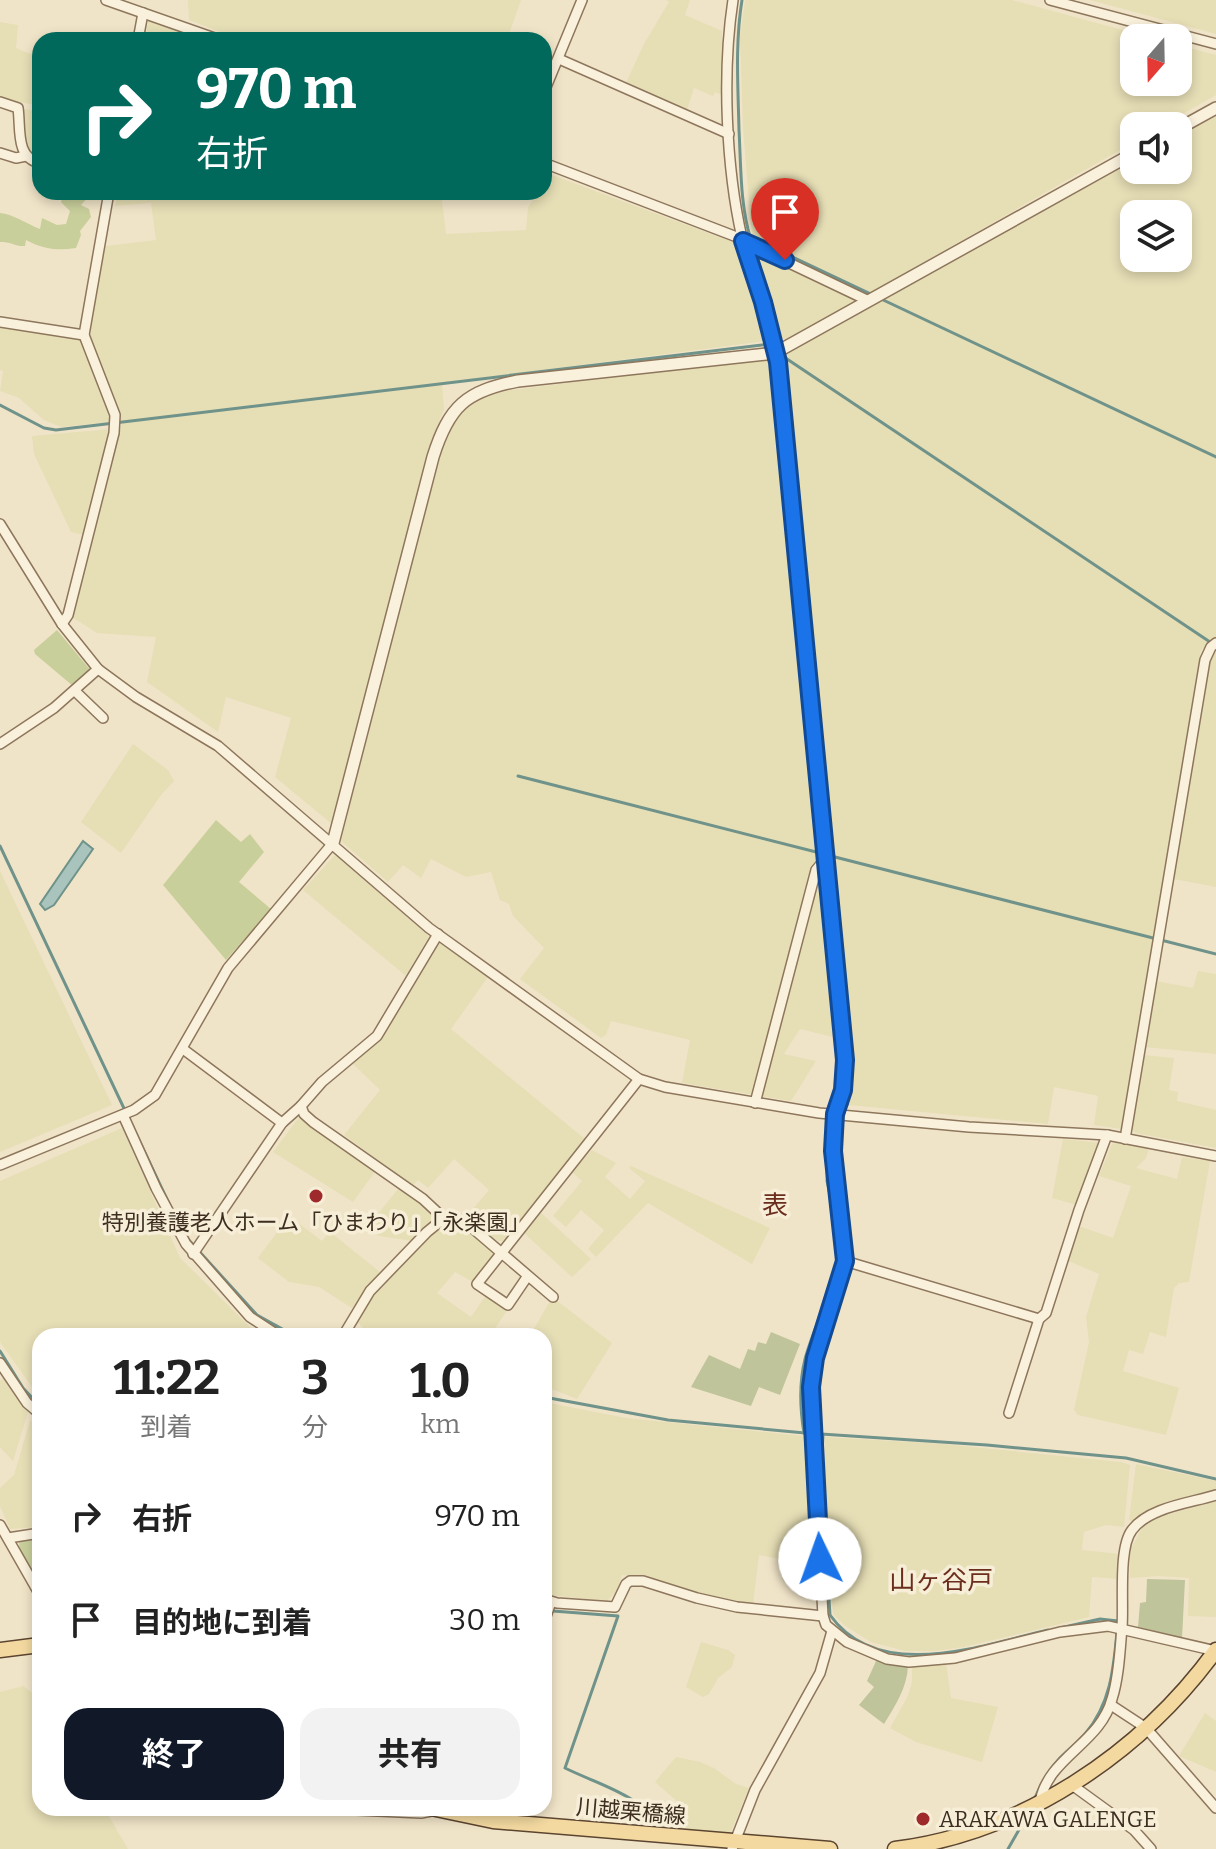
<!DOCTYPE html>
<html lang="ja">
<meta charset="utf-8">
<style>
:root{--surface:#fff;--page:#f2f2f2;--text:#222;--muted:#767676;--accent:#111827}
body{margin:0;font-family:Bitter,"Noto Sans JP",serif;background:var(--page);color:var(--text);height:100vh;display:flex;flex-direction:column;font-size:30px;white-space:nowrap}
*{box-sizing:border-box;margin:0}
p{font-size:26px;color:var(--muted)}
.icon{flex:none;width:44px;height:44px;fill:none;stroke:currentColor;stroke-width:2;stroke-linecap:round;stroke-linejoin:round}
.map{position:relative;flex:1;overflow:hidden}
.drawer{position:absolute;left:32px;top:1328px;width:520px;height:488px;display:flex;flex-direction:column;background:var(--surface);border-radius:24px;box-shadow:0 4px 12px #0003}
.drawer>*{flex:none}
.top-card{position:absolute;left:32px;top:32px;width:520px;height:168px;border-radius:24px;box-shadow:0 4px 12px #0003;background:#00695c;color:#fff;overflow:hidden}
.needle{width:52px;rotate:200deg}
.buttons{position:absolute;left:1120px;top:24px;display:grid;gap:16px}
.buttons a{display:grid;place-items:center;width:72px;height:72px;border-radius:16px;background:var(--surface);box-shadow:0 4px 12px #0003;font-size:40px}
.pin{position:absolute;display:grid;place-items:center;width:68px;height:68px;color:#fff;margin:-82px -34px;border-radius:50% 50% 50% 0;rotate:-45deg;box-shadow:0 0 8px #0007}
.pin .icon{rotate:45deg}
.me{position:absolute;width:88px;margin:-44px;rotate:357deg;stroke-linejoin:round;filter:drop-shadow(0 0 6px #0008)}
.turn{display:flex;align-items:center;gap:28px;height:168px;padding:0 32px;font-size:36px}
.turn .icon{width:104px;height:104px;stroke-width:2.5}
.turn b{display:block;font-size:56px;line-height:68px}
.eta{display:flex;justify-content:space-evenly;align-items:center;height:136px;text-align:center}
.eta b{font-size:48px;font-weight:700;line-height:56px}
.button{display:flex;gap:16px;margin-top:auto;padding:16px 32px}
.button a{flex:1;height:92px;border-radius:24px;background:var(--accent);color:#fff;font-size:32px;font-weight:700;line-height:92px;text-align:center}
.button a+a{background:var(--page);color:var(--text)}
ul{padding:0;list-style:none}
li{display:flex;align-items:center;gap:24px;height:104px;padding:0 32px}
li div{flex:1}
li b{display:block;font-size:30px}
li em{font-style:normal}
.map>svg:first-child{display:block}
</style>
<div class="map">
<svg width="1216" height="1849" viewBox="0 0 1216 1849">
<rect width="100%" height="100%" fill="#f0e4c8"/>
<g fill="#e6deb5" fill-rule="evenodd">
<polygon points="188,0 521,0 508,37 513,40 242,40 189,20"/>
<polygon points="666,0 690,0 685,15 722,31 722,95 715,92 713,96 694,88 687,110 626,83 644,44 669,2"/>
<polygon points="745,0 1012,0 1152,38 1134,38 1134,82 1178,82 1178,45 1216,55 1216,95 1161,126 1134,126 1134,142 787,340 783,339 755,249 751,226 743,128 740,36"/>
<polygon points="1090,0 1216,0 1216,34"/>
<polygon points="152,20 206,40 145,40 148,22"/>
<polygon points="0,22 18,25 16,48 28,53 40,55 40,106 0,98"/>
<polygon points="21,109 40,111 40,159 29,155 23,143"/>
<path d="M1216 115V637L1201 650 1122 1129 1094 1125 1098 1096 1054 1087 1048 1124 849 1105 853 1075 786 353 1134 161V170H1178V136ZM1134 214H1178V258H1134Z"/>
<polygon points="552,175 738,244 766,341 442,383 444,409 431,441 333,825 275,777 291,718 226,697 218,732 147,682 156,637 97,633 70,616 122,423 90,337 92,306 106,246 156,240 151,203 115,206 118,192 441,192 446,234 526,230 528,207 539,192 544,192 544,185"/>
<polygon points="0,325 79,338 104,398 110,422 61,427 44,420 19,398 0,391 3,371 0,370"/>
<polygon points="768,358 771,363 837,1038 800,1029 784,1054 816,1061 791,1101 682,1083 690,1040 611,1021 606,1035 601,1038 520,979 544,948 513,916 509,904 500,900 491,872 466,877 431,859 421,878 403,865 388,882 341,841 445,433 456,418 471,403 489,393"/>
<polygon points="111,429 103,470 84,535 71,532 34,454 32,436"/>
<polygon points="1216,649 1216,887 1174,879 1211,654"/>
<polygon points="133,744 168,770 174,781 161,795 121,853 81,822"/>
<polygon points="335,855 429,936 406,976 303,890"/>
<polygon points="0,871 112,1105 0,1152"/>
<polygon points="436,943 440,943 488,977 451,1029 585,1139 585,1143 503,1241 498,1241 466,1217 489,1190 454,1159 428,1188 418,1180 412,1186 344,1135 380,1090 352,1063 379,1041"/>
<polygon points="1198,971 1216,974 1216,1054 1145,1047 1156,981 1193,988"/>
<polygon points="1144,1055 1174,1058 1169,1090 1178,1092 1177,1101 1216,1110 1216,1148 1135,1133 1132,1129"/>
<polygon points="300,1116 376,1170 353,1202 273,1152"/>
<polygon points="122,1128 180,1258 254,1331 253,1336 40,1336 40,1398 0,1342 0,1181"/>
<polygon points="1063,1139 1101,1143 1077,1205 1052,1198"/>
<polygon points="1117,1143 1149,1148 1146,1158 1136,1168 1177,1179 1182,1157 1210,1161 1189,1282 1179,1283 1174,1288 1166,1337 1150,1332 1143,1354 1129,1350 1123,1371 1179,1388 1166,1435 1078,1415 1074,1410 1089,1342 1086,1317 1099,1274 1066,1260 1079,1226 1113,1238 1131,1186 1099,1176 1112,1144"/>
<polygon points="592,1150 616,1163 605,1177 630,1199 645,1181 629,1168 631,1166 770,1228 752,1264 648,1203 596,1257 588,1249 604,1230 581,1210 566,1227 553,1216 582,1181 572,1172"/>
<polygon points="399,1188 434,1215 434,1219 412,1241 379,1236 368,1226"/>
<polygon points="541,1213 591,1259 572,1277 524,1233"/>
<polygon points="289,1216 322,1241 330,1232 380,1272 352,1308 319,1287 289,1282 258,1258"/>
<polygon points="457,1224 496,1254 473,1282 455,1272 437,1293 471,1317 486,1295 508,1309 490,1336 373,1336 356,1321 374,1294 438,1228 449,1224"/>
<polygon points="556,1300 612,1343 577,1399 544,1386 544,1336 530,1336 550,1301 554,1304"/>
<polygon points="3,1378 28,1412 13,1461 0,1447 0,1381"/>
<polygon points="544,1402 626,1418 805,1436 812,1565 759,1555 753,1604 695,1592 660,1581 622,1575 617,1591 607,1601 548,1595 544,1590"/>
<polygon points="35,1420 40,1423 40,1527 10,1529 0,1506 0,1488 14,1475 30,1421"/>
<polygon points="825,1437 943,1444 1121,1462 1130,1465 1124,1527 1106,1525 1084,1532 1082,1550 1120,1554 1119,1579 1092,1577 1089,1617 964,1647 935,1651 905,1651 871,1642 844,1625 833,1614 825,1484"/>
<polygon points="1136,1464 1216,1481 1216,1490 1135,1522 1129,1520"/>
<polygon points="1216,1500 1216,1617 1188,1616 1189,1578 1159,1576 1130,1578 1129,1553 1143,1526 1160,1517"/>
<polygon points="701,1642 728,1650 735,1655 732,1667 718,1678 709,1694 703,1697 686,1687"/>
<polygon points="946,1663 951,1698 998,1707 982,1762 916,1742 890,1728 908,1696 912,1682 912,1666"/>
<polygon points="23,1686 31,1692 40,1706 40,1808 104,1808 128,1849 0,1849 0,1692"/>
<polygon points="1205,1713 1216,1721 1216,1772 1179,1756"/>
<polygon points="676,1757 700,1762 714,1768 736,1784 749,1788 730,1834 662,1828 660,1823 678,1802 655,1782"/>
</g>
<g fill="#c9cf9b">
<path d="M66 192 72 198 75 192H93L81 205 89 209 91 217 80 231 81 235 76 248C56 251 43 249 26 240L25 246C16 247 10 241 0 242V213C13 214 27 224 40 229L42 218 57 225 66 224 70 211 61 202 63 193Z"/>
<polygon points="57,630 92,672 73,686 35,654 34,650"/>
<polygon points="216,820 241,842 250,834 264,852 239,882 271,909 226,960 163,885"/>
<path d="M40 1537V1575C28 1570 18 1552 19 1539Z"/>
</g>
<g fill="#bfc49a">
<polygon points="771,1332 800,1344 780,1395 759,1387 751,1406 691,1387 709,1355 740,1369 748,1349 755,1351 758,1342 766,1344"/>
<polygon points="1147,1579 1185,1580 1182,1638 1138,1627 1140,1603 1146,1602"/>
<path d="M877 1659 908 1666C907 1688 895 1706 884 1724L859 1705 874 1687 867 1681Z"/>
</g>
<polygon fill="#a9c4bc" stroke="#6f938a" stroke-width="2" points="83,841 93,849 54,905 45,910 40,904"/>
<g fill="none" stroke-linecap="round" stroke-linejoin="round">
<g stroke="#6f938a" stroke-width="3">
<path d="M742 0C735 43 738 86 739 130 741 166 740 206 751 240"/>
<polyline points="750,237 873,295"/>
<polyline points="753,248 768,302"/>
<polyline points="879,298 1216,457"/>
<polyline points="770,309 779,345"/>
<polyline points="782,352 851,1076 847,1105 841,1109"/>
<polyline points="784,357 1213,644"/>
<polyline points="0,405 44,428 56,430 771,344"/>
<polyline points="518,776 824,854"/>
<polyline points="0,846 172,1210"/>
<polyline points="831,856 1216,954"/>
<polyline points="828,1118 827,1181 837,1228"/>
<polyline points="187,1238 257,1315 295,1336"/>
<polyline points="0,1351 23,1388 40,1406"/>
<polyline points="544,1397 668,1420 805,1433"/>
<path d="M804 1433C800 1409 799 1383 805 1359 815 1323 834 1289 840 1252"/>
<polyline points="821,1434 987,1445 1126,1458 1216,1479"/>
<path d="M823 1435 821 1475 830 1615C879 1684 982 1645 1048 1630"/>
<path d="M551 1608 553 1611 618 1616 565 1768C599 1785 644 1795 661 1831"/>
<path d="M1047 1775C1058 1756 1071 1750 1085 1734 1113 1701 1114 1662 1118 1621L1100 1619 1060 1628"/>
<polyline points="1034,1800 1041,1785"/>
<polyline points="1008,1849 1028,1814"/>
</g>
<g stroke="#8d765c" stroke-width="12">
<g id="minor">
<polyline points="106,0 220,40"/>
<path d="M733 0C722 72 726 167 742 238 747 260 757 281 763 302 769 322 771 343 778 362L845 1060 843 1090 835 1114 833 1151 845 1261 815 1358 811 1387 823 1616 826 1625 847 1642 887 1659 909 1662 955 1658 1060 1632 1108 1626 1216 1651"/>
<polyline points="1050,0 1216,44"/>
<polyline points="138,40 143,13"/>
<polyline points="559,59 729,134"/>
<polyline points="544,92 582,0"/>
<path d="M0 102 18 108C21 128 15 158 40 163"/>
<polyline points="0,153 16,158 26,156"/>
<polyline points="544,163 742,239"/>
<polyline points="743,241 869,301"/>
<polyline points="0,322 84,335"/>
<polyline points="0,524 62,624 98,669 136,697 218,746 429,928 639,1079 665,1087 819,1113 969,1127 1107,1135 1216,1156"/>
<polyline points="62,624 68,615 114,433 115,415 84,335 109,192"/>
<polyline points="75,691 103,718"/>
<polyline points="0,744 54,708 98,669"/>
<polyline points="438,934 377,1036 322,1082 301,1106 304,1114 313,1122 423,1199 438,1213 443,1221"/>
<polyline points="183,1049 282,1123"/>
<polyline points="755,1103 816,870 826,858"/>
<polyline points="123,1115 156,1188 186,1244 250,1317 279,1336"/>
<polyline points="1125,1139 1205,660 1211,647 1216,643"/>
<polyline points="0,1165 134,1110 155,1095 228,968 333,843"/>
<polyline points="193,1254 282,1123 301,1106"/>
<polyline points="845,1261 1039,1319 1046,1313 1079,1210 1107,1135"/>
<polyline points="527,1277 508,1305 477,1284 639,1079"/>
<polyline points="343,1336 370,1291 427,1232 438,1223 449,1219 463,1220 553,1297"/>
<polyline points="0,1363 27,1403 40,1414"/>
<polyline points="1009,1413 1039,1319"/>
<polyline points="0,1525 40,1595"/>
<polyline points="8,1538 40,1533"/>
<polyline points="544,1599 557,1603 615,1607 626,1584 630,1581 643,1581 697,1598 737,1607 823,1616"/>
<polyline points="544,1622 551,1602"/>
<polyline points="1111,1705 1146,1728 1216,1808"/>
<polyline points="1072,1785 1134,1830 1151,1849"/>
<path d="M1040 1802C1048 1757 1100 1744 1112 1699 1119 1677 1120 1650 1122 1627 1124 1603 1118 1548 1132 1530 1149 1507 1191 1503 1216 1495"/>
<polyline points="313,1808 421,1813 436,1810"/>
<polyline points="732,1849 755,1790 820,1673 832,1631"/>
</g>
</g>
<g stroke="#8d765c" stroke-width="14">
<g id="tertiary">
<polyline points="1178,129 1216,108"/>
<path d="M333 843 433 457C449 406 466 391 518 381L775 353 1134 153"/>
</g>
</g>
<g stroke="#5b4430" stroke-width="17">
<g id="primary">
<polyline points="0,1650 40,1645"/>
<polyline points="431,1808 493,1821 830,1849"/>
<path d="M895 1849C1023 1833 1141 1753 1216 1650"/>
</g>
</g>
<use href="#minor" stroke="#faf1dc" stroke-width="9"/>
<use href="#tertiary" stroke="#faf1dc" stroke-width="11"/>
<use href="#primary" stroke="#f3d9a0" stroke-width="14"/>
</g>
<g fill="none" stroke-linecap="round" stroke-linejoin="round">
<g stroke="#114b97" stroke-width="20">
<polyline id="route" points="785,260 743,241 763,302 778,362 845,1060 843,1090 835,1114 833,1151 845,1261 815,1358 811,1387 820,1559"/>
</g>
<use href="#route" stroke="#1a73e8" stroke-width="14"/>
</g>
<g fill="#9e2a2b" stroke="#f7eed8" stroke-width="3">
<circle cx="316" cy="1196" r="8"/>
<circle cx="923" cy="1819" r="8"/>
</g>
<g text-anchor="middle" stroke-width="7" stroke-linejoin="round" paint-order="stroke">
<g font-size="22" fill="#3d2e20" stroke="#f7eed8">
<text x="316" y="1230">特別養護老人ホーム「ひまわり」「永楽園」</text>
<text x="939" y="1827" text-anchor="start">ARAKAWA GALENGE</text>
</g>
<g font-size="22" fill="#3d2e20" stroke="#f7eed8">
<text transform="translate(631 1811) rotate(5)" y="8">川越栗橋線</text>
</g>
<g font-size="26" fill="#6b2e1e" stroke="#f7eed8">
<text x="775" y="1214">表</text>
<text x="941" y="1589">山ヶ谷戸</text>
</g>
</g>
</svg>
<div class="buttons">
<a><svg class="needle" viewBox="-14 -14 28 28"><path d="M0-13l5 13h-10z" fill="#e53935"/><path d="M0 13l5-13h-10z" fill="#767676"/></svg></a>
<a><svg class="icon" aria-label="sound" viewBox="0 0 24 24"><path d="M4 9h4l5-4v14l-5-4H4zM17 9q2 3 0 6"/></svg></a>
<a><svg class="icon" aria-label="layers" viewBox="0 0 24 24"><path d="M12 4l9 5-9 5-9-5zM3 14l9 5 9-5"/></svg></a>
</div>
<div class="pin" style="left:785px;top:260px;background:#d93025"><svg class="icon" aria-label="arrive" viewBox="0 0 24 24"><path d="M6 21V4h12l-3 4 3 4H6"/></svg></div>
<svg class="me" style="left:820px;top:1559px" viewBox="-20 -20 40 40"><circle r="19" fill="#fff"/><path d="M0-13L10 11 0 6-10 11z" fill="#1a73e8"/></svg>
<div class="top-card">
<div class="turn"><svg class="icon" aria-label="right" viewBox="0 0 24 24"><path d="M7 20v-9h11M14 6l5 5-5 5"/></svg><div><b>970 m</b>右折</div></div>
</div>
<section class="drawer">
<div class="eta">
<div><b>11:22</b><p>到着</p></div>
<div><b>3</b><p>分</p></div>
<div><b>1.0</b><p>km</p></div>
</div>
<ul>
<li><svg class="icon" aria-label="right" viewBox="0 0 24 24"><path d="M7 20v-9h11M14 6l5 5-5 5"/></svg><div><b>右折</b></div><em>970 m</em></li>
<li><svg class="icon" aria-label="arrive" viewBox="0 0 24 24"><path d="M6 21V4h12l-3 4 3 4H6"/></svg><div><b>目的地に到着</b></div><em>30 m</em></li>
</ul>
<div class="button"><a>終了</a><a>共有</a></div>
</section>
</div>
